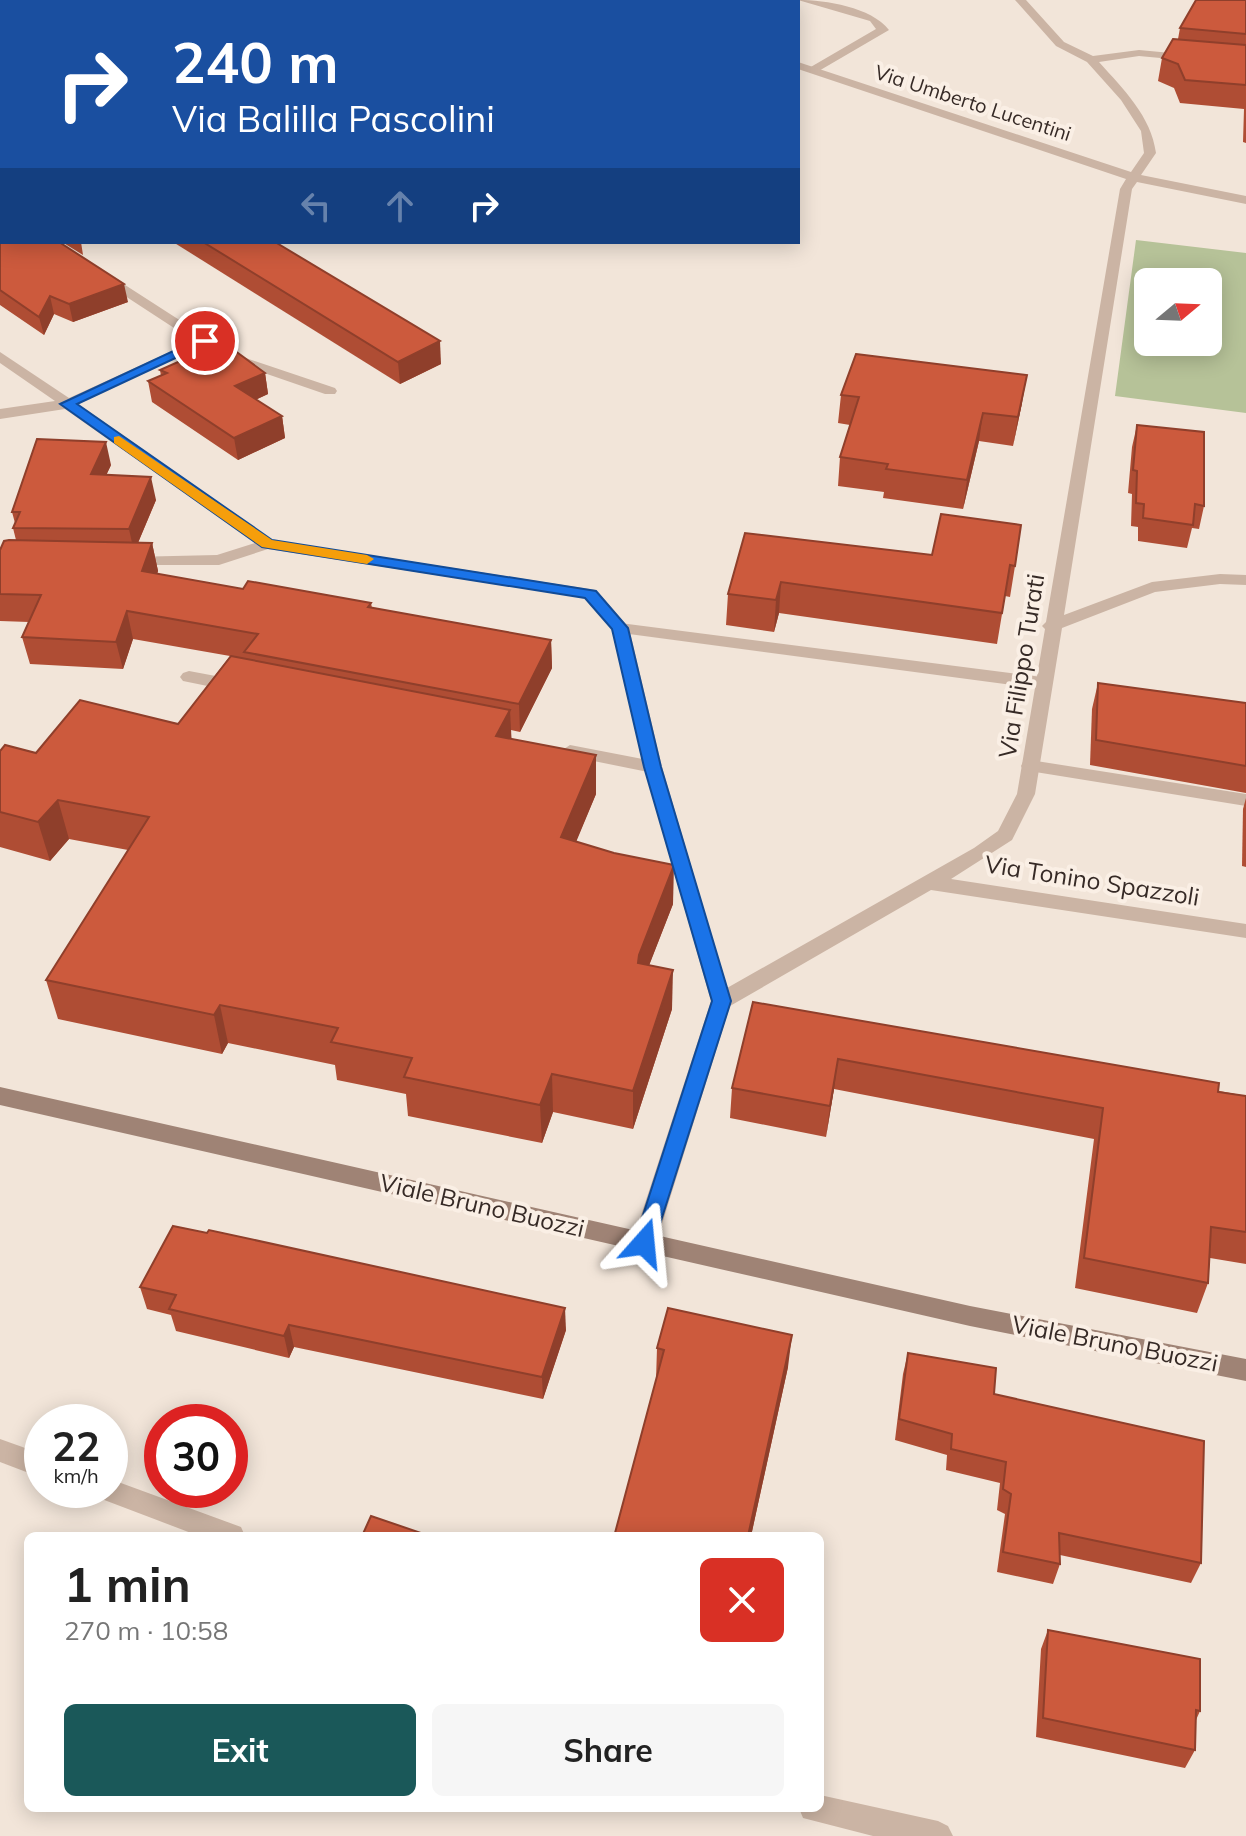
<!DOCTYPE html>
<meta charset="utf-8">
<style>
:root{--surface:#fff;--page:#f6f6f6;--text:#222;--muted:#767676;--accent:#1a5859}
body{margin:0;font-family:Mulish,sans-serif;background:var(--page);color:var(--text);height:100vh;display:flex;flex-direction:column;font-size:30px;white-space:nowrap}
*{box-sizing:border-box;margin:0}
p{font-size:26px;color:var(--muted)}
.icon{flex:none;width:44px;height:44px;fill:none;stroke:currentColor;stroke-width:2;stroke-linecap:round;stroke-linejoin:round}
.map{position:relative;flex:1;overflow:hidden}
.side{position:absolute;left:24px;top:1532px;width:800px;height:280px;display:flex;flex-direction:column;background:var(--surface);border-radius:12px;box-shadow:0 4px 20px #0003}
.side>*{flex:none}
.banner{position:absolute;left:0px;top:0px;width:800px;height:244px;box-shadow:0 4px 20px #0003;background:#1a4fa0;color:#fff;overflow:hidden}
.needle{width:52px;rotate:71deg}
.fabs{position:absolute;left:1134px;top:268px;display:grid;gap:16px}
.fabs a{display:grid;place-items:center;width:88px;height:88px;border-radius:12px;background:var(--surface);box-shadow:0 4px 20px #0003;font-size:40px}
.speed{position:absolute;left:24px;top:1404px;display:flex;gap:16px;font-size:40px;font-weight:700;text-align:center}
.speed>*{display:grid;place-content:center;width:104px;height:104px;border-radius:50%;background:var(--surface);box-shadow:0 4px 20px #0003;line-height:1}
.speed small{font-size:20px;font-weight:400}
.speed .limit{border:12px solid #d22;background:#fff;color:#111}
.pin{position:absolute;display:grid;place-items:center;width:68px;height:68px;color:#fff;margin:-34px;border:4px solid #fff;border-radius:50%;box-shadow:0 2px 8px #0007}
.me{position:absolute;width:88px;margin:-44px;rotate:18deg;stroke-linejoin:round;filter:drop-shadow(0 0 6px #0008)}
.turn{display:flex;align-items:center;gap:28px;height:168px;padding:0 40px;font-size:36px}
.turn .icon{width:104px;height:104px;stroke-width:2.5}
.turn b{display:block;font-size:56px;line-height:68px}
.lanes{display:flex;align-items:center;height:76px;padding:0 40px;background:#0003;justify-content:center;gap:40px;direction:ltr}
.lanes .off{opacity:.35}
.round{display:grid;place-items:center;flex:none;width:84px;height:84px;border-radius:12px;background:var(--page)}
.summary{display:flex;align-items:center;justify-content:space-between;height:136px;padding:0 40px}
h1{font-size:48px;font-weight:700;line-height:60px}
.cta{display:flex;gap:16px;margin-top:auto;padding:16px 40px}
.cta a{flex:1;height:92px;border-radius:12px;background:var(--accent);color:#fff;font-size:32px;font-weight:700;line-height:92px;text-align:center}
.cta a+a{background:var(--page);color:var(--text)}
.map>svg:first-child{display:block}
</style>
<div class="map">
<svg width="1246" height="1836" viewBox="0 0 1246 1836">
<rect width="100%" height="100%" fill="#f2e5d9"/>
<path fill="#b6c298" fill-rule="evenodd" d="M1136 240 1246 253V413L1115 396ZM1148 282H1208V342H1148Z"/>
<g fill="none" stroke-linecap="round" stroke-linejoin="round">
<g fill="#cbb4a4" fill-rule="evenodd">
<path d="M798 0C826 0 871 7 889 30L817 72H809V68L876 29 870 21Z"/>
<polygon points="620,623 1042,677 1051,683 1042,689 614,632 611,628 614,624"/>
<polygon points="189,671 237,680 246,686 237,692 183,681 180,677 183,673"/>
<polygon points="570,745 653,761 662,767 653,773 564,755 561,751"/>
<polygon points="1030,760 1246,794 1246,806 1023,770 1021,766 1023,762"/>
</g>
<g fill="#cbb4a4" fill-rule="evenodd">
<polygon points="579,0 594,0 595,2 580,2"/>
<path d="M1015 0H1026L1064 42 1093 56 1139 50 1246 60V66L1139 56 1099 62C1124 90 1151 116 1156 153L1141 175 1246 196V204L1137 182 1132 189 1064 615 1152 582 1220 574 1246 575V585L1220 584 1155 592 1062 628 1035 794 1012 840 951 879 1246 924V938L931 890 730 1006 656 1243 652 1250 644 1253 636 1250 632 1243 711 1001 644 767 612 629 585 598 268 549 219 565H124L122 562 130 557 217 555 255 543 65 409 0 419V409L55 401 0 363V352L69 398 194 341 96 277 108 274 212 341 78 404 272 540 596 590 629 628 662 767 727 988 974 848 998 831 1017 794 1045 629 1042 626 1046 622 1120 189 1126 179 798 69V62L1131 172 1144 153 1141 131 1121 100 1087 62 1056 46Z"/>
<polygon points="237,355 335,388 337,391 335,394 325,394 232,362 230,359"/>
<polygon points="0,1439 42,1454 42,1478 0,1462"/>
<polygon points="110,1479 241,1527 245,1536 199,1536 99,1498 95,1490 110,1490"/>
<polygon points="820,1795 938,1821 948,1826 953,1836 873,1836 803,1818 799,1808 820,1808"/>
</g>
<polygon fill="#9f8375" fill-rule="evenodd" points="0,1087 970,1306 1246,1359 1246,1381 970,1326 0,1105"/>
</g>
<g fill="#af4d34">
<polygon points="669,0 762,0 759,2 676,2"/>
<polygon points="1246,0 1246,143 1243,142 1244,109 1180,103 1174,88 1158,81 1162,58 1178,39 1180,28"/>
<polygon points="0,214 128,302 73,322 54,314 44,335 0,305"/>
<polygon points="62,242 81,242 83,255"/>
<polygon points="173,242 275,242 441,364 400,384"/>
<polygon points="160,370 265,373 268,394 255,400 282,416 285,438 238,460 152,402 148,381 161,376"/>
<polygon points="841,395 1022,403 1013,446 979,441 963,509 883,498 884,492 838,486 840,457 850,425 838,423"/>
<polygon points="1137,425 1204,506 1199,529 1192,528 1187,548 1138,541 1138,527 1131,526 1132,494 1128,493 1132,447"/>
<polygon points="111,465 106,475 156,500 138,543 152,543 158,571 157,574 243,589 371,603 372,608 551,640 552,668 520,732 511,730 511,739 596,794 576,841 673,904 649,965 672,1009 633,1129 553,1112 542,1143 408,1116 406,1094 337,1080 335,1065 228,1043 222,1054 58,1019 46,980 128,850 69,839 50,861 0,847 0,751 36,753 178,724 230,656 133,639 123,669 30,664 22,637 29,622 0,621 0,550 16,540 13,528 15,523 12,512"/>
<polygon points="745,533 1015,566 1010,597 1005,596 997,644 779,613 774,632 726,625 728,594"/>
<polygon points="1098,683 1246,703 1246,793 1090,765 1092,709"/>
<polygon points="1246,798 1246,867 1242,866 1243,809"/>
<polygon points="753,1002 1246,1096 1246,1264 1210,1258 1208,1283 1197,1313 1075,1288 1094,1139 834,1089 826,1137 730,1118 732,1088"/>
<polygon points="140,1287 566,1330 543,1399 294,1347 289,1358 176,1331 171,1315 147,1309"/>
<polygon points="657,1348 788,1367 751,1536 615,1536 656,1380"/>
<polygon points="908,1353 994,1394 1201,1563 1191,1583 1060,1555 1060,1564 1053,1584 997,1572 1005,1514 997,1510 1000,1483 946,1470 947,1455 895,1440 903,1374"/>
<polygon points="1048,1630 1200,1711 1196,1720 1195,1750 1185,1768 1036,1737 1041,1649"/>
</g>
<g fill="#8f3f2b">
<polygon points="733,0 762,0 759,2 733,2"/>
<polygon points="124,284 128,302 73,322 69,304"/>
<polygon points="50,296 54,314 44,335 39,317"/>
<polygon points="440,341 441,364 400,384 398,362"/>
<polygon points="265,373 268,394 238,408 235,386"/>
<polygon points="1027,375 1022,403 1013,446 1018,417"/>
<polygon points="983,413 979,441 963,509 967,480"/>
<polygon points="282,416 285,438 238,460 234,438"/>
<polygon points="106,442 111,465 96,497 91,474"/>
<polygon points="151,477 156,500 134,552 129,529"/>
<polygon points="152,543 158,571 148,599 142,571"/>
<polygon points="781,582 779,613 774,632 776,600"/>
<polygon points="127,611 133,639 123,669 116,642"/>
<polygon points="551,640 552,668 520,732 519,704"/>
<polygon points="510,710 512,748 496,736"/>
<polygon points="596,755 596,794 562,876 561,837"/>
<polygon points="58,800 69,839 50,861 38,822"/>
<polygon points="674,865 673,904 638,994 639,955"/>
<polygon points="673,970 672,1009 633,1129 633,1091"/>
<polygon points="220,1005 228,1043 222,1054 214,1015"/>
<polygon points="838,1059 834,1089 826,1137 830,1106"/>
<polygon points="552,1074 553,1112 542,1143 540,1105"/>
<polygon points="565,1308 566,1330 543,1399 542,1377"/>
<polygon points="289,1325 294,1347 289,1358 284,1336"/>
<polygon points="792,1335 788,1367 751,1536 748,1536"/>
</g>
<g fill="#cc5a3d" stroke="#8f3f2b" stroke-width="2">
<polygon points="1196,0 1246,0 1246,34 1180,28"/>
<polygon points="1173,39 1246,45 1246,85 1185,80 1178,64 1162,58"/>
<polygon points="2,213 2,242 59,242 124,284 69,304 50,296 39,317 0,290 0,214"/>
<polygon points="203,242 275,242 440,341 398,362"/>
<polygon points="223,342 265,373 235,386 282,416 234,438 148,381 167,373 160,370"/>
<polygon points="856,354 1027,375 1018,417 983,413 967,480 886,469 888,464 840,457 859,397 841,395"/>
<polygon points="1137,425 1204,432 1204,506 1195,504 1193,525 1143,518 1144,504 1136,503 1137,471 1133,470"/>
<polygon points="37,439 106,442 91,474 151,477 129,529 13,528 20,512 12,512"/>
<polygon points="941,514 1021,525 1015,566 1010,565 1002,613 781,582 776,600 728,594 745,533 932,555"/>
<polygon points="9,540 152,543 142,571 243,589 248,581 371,603 368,607 551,640 519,704 244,652 258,634 127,611 116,642 22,637 41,595 0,594 0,550 4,541"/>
<polygon points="231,656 510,710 496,736 596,755 561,837 614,853 674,865 639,955 638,963 673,970 633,1091 552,1074 540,1105 404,1077 412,1058 331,1042 338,1028 220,1005 214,1015 46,980 149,817 58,800 38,822 0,812 0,751 5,745 36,753 80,700 178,724"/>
<polygon points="1098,683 1246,703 1246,766 1096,740"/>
<polygon points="753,1002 1219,1083 1218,1092 1246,1096 1246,1232 1211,1227 1208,1283 1084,1258 1103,1108 838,1059 830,1106 732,1088"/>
<polygon points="173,1226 207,1233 209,1230 565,1308 542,1377 289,1325 284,1336 169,1309 176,1295 140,1287"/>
<polygon points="668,1308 792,1335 748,1536 628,1536 615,1533 664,1350 657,1348"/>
<polygon points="908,1353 996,1368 994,1394 1204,1441 1201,1563 1059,1533 1060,1564 1003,1552 1011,1494 1003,1489 1006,1462 951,1449 952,1434 899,1419"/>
<polygon points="371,1516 424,1534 423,1536 362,1536"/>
<polygon points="1048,1630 1200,1659 1200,1711 1196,1710 1195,1750 1043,1718"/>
</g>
<polygon fill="#1a73e8" stroke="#114b97" stroke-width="2" points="201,338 212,341 77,404 272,540 590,590 596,591 628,628 661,767 731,1001 652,1249 644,1252 637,1249 634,1243 712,1001 644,767 612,629 585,598 262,547 60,404"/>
<polygon fill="#f59e0b" points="119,436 272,540 367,555 374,559 367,564 262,547 114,443 114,437"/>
<g text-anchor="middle" stroke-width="8" stroke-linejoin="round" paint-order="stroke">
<g font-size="20" fill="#362a26" stroke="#faefe5">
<text transform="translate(973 103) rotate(18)" y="7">Via Umberto Lucentini</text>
</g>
<g font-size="24" fill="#362a26" stroke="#faefe5">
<text transform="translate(1022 666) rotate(-81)" y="8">Via Filippo Turati</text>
<text transform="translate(1092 881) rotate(9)" y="8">Via Tonino Spazzoli</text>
<text transform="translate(482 1206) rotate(13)" y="8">Viale Bruno Buozzi</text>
<text transform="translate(1115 1344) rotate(11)" y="8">Viale Bruno Buozzi</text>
</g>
</g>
</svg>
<div class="fabs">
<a><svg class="needle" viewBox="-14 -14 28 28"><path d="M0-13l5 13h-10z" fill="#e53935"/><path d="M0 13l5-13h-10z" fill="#767676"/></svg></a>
</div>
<div class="speed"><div>22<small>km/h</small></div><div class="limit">30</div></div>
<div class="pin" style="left:205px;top:341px;background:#d93025"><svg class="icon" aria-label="arrive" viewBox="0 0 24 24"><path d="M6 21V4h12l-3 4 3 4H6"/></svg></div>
<svg class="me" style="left:644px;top:1243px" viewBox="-20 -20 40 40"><path d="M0-17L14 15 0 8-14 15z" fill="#1a73e8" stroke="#fff" stroke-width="4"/></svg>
<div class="banner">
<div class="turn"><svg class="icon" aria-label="right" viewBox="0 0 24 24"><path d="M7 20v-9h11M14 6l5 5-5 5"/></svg><div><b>240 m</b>Via Balilla Pascolini</div></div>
<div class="lanes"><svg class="icon off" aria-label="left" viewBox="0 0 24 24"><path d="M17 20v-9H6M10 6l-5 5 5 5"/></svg><svg class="icon off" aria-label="ahead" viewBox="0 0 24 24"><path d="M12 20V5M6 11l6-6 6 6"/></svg><svg class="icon" aria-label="right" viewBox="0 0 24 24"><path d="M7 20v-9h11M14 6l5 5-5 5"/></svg></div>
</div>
<section class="side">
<div class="summary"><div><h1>1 min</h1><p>270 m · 10:58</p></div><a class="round" style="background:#d93025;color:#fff"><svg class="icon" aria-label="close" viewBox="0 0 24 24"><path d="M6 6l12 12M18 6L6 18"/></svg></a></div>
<div class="cta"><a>Exit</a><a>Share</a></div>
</section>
</div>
